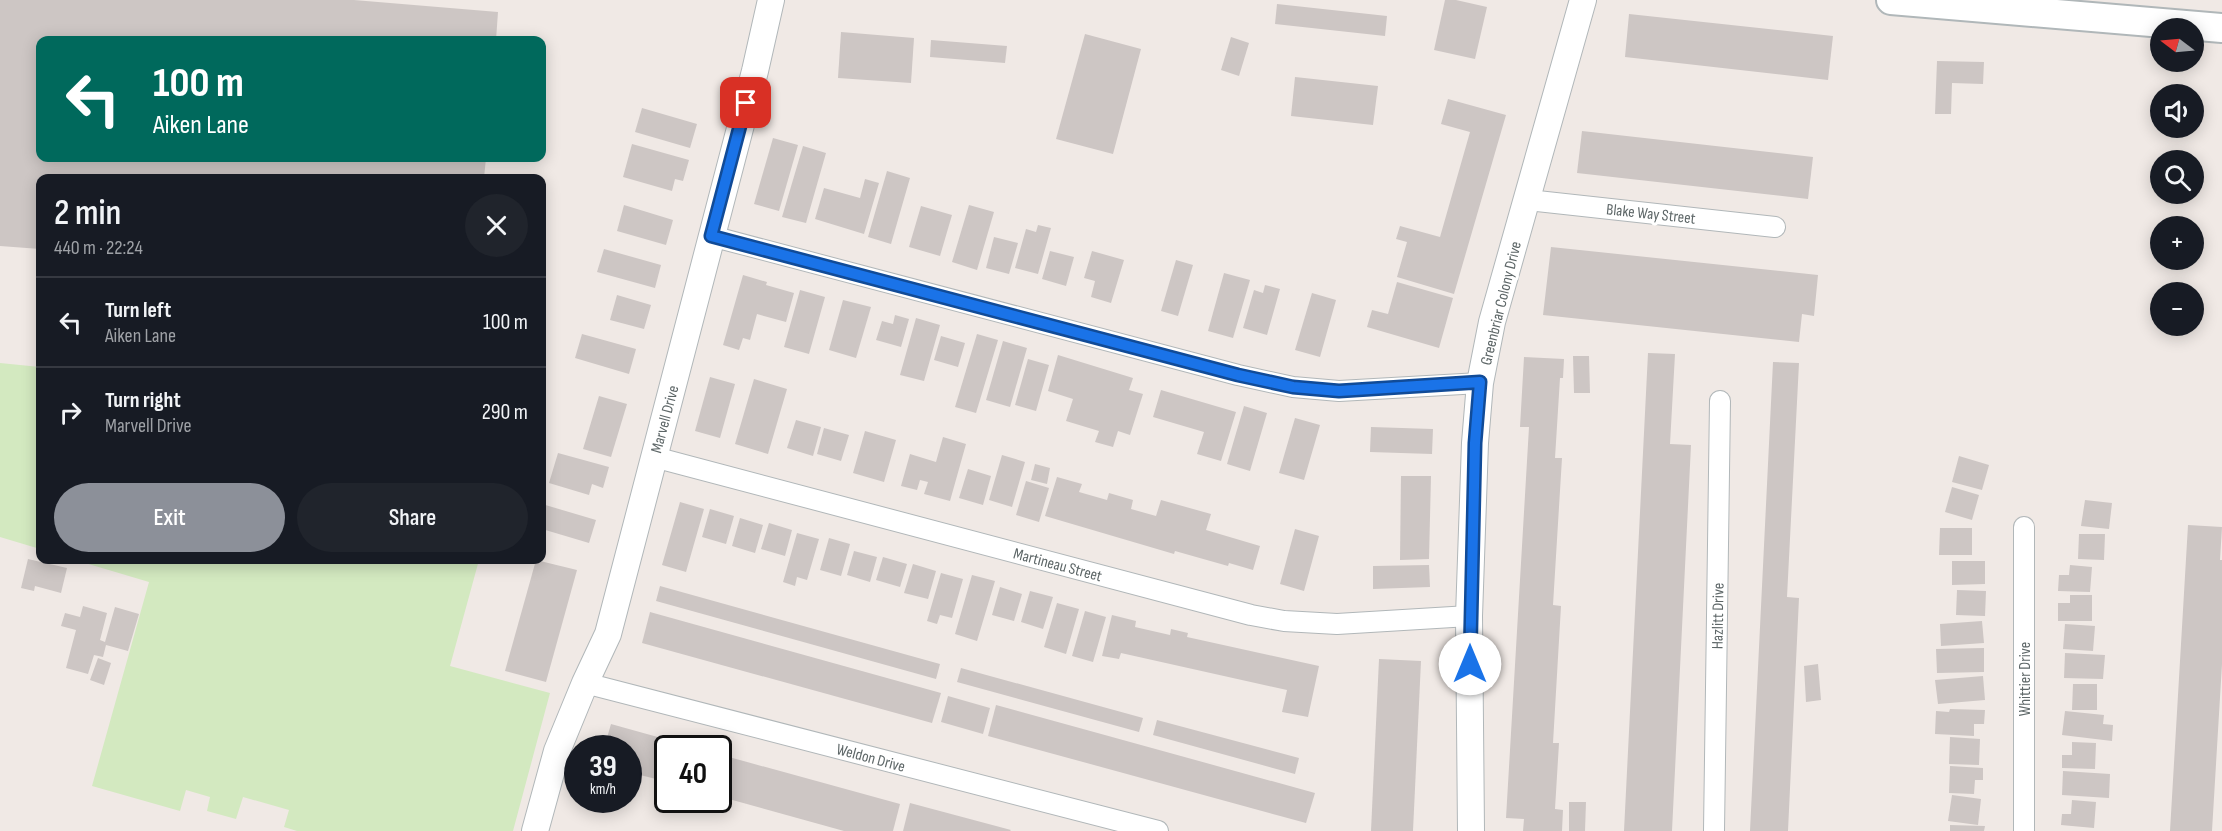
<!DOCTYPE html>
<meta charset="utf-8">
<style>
:root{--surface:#171b24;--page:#20242c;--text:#f1f3f6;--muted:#9ea1a6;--line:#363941;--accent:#8c9099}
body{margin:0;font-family:"Sofia Sans Condensed",sans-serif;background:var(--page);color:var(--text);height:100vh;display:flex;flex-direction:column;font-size:22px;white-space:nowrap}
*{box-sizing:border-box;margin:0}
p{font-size:20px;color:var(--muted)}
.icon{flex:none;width:33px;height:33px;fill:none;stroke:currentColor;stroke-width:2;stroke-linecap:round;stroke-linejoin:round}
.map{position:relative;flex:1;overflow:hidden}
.sheet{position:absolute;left:36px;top:174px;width:510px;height:390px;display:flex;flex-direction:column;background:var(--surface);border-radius:12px;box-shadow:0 3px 15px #0003}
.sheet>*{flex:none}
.hud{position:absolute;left:36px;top:36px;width:510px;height:126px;border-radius:12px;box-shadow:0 3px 15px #0003;background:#00695c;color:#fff;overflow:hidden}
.needle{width:39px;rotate:286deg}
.tools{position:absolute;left:2150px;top:18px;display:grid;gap:12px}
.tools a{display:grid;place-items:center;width:54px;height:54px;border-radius:50%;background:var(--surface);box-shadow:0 3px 15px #0003;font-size:30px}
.speed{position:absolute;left:564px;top:735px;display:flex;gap:12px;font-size:30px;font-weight:700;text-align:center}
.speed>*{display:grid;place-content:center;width:78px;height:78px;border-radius:50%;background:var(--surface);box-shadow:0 3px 15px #0003;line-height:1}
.speed small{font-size:15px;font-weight:400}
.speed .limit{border:3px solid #111;border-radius:9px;background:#fff;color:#111}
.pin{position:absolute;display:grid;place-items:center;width:51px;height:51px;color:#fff;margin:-26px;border-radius:12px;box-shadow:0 3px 9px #0006}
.me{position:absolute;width:66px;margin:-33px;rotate:0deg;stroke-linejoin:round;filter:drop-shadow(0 0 4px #0008)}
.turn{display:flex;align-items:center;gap:21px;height:126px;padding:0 18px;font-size:27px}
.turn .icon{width:78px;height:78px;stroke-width:2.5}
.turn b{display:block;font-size:42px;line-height:51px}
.round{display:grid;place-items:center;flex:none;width:63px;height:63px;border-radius:32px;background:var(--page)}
.overview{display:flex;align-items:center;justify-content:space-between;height:102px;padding:0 18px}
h1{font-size:36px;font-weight:600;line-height:45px}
.cta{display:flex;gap:12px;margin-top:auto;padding:12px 18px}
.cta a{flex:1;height:69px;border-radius:36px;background:var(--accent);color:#fff;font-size:24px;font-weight:600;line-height:69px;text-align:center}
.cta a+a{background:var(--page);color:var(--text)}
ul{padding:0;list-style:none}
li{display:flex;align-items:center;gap:18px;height:90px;padding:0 18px;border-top:2px solid var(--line)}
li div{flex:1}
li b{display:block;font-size:22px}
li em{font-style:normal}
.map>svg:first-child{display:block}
</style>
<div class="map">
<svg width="2222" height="831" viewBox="0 0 2222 831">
<rect width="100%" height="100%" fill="#f0e9e5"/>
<g fill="#d3e9c0">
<polygon points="0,363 40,367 40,549 0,537"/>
<polygon points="75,560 479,560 450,666 550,693 513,831 297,831 284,827 289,810 243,797 236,819 207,811 210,797 186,790 180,811 92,786 149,582"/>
</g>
<g fill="#cdc6c4">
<polygon points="0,0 354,0 498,12 496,40 40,40 40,158 486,158 484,178 40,178 40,249 0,246"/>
<polygon points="1445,0 1456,0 1487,7 1475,59 1434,50"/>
<polygon points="1277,4 1387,16 1385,36 1275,24"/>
<polygon points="1629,14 1833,36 1828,80 1625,57"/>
<polygon points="841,32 914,38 911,83 838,78"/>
<polygon points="1085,34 1141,49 1113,154 1056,139"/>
<polygon points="1231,37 1249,43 1239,76 1221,70"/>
<polygon points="931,40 1007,46 1005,63 930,57"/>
<polygon points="1937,61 1984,62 1983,84 1952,83 1951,114 1935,114"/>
<polygon points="1295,77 1378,86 1373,125 1291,116"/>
<polygon points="1448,99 1506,115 1454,294 1397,277 1407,242 1396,239 1400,226 1440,237 1470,132 1441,124"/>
<polygon points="642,108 697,124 690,148 635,132"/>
<polygon points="1582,131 1813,157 1808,199 1577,173"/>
<polygon points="773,138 798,145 779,211 754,204"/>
<polygon points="632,144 689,160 683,181 675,179 672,191 623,177"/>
<polygon points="803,146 826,153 806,223 782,217"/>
<polygon points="887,171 910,178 891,244 868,237"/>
<polygon points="865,179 879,183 864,234 815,219 824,188 860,198"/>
<polygon points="624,205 673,220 666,245 617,231"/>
<polygon points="969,205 994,212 977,270 952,262"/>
<polygon points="921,206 952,215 940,256 909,247"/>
<polygon points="1038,225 1051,228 1038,274 1015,268 1026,229 1036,232"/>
<polygon points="994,237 1018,243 1009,274 986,268"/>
<polygon points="1551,247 1818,275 1814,316 1802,314 1799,342 1543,315"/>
<polygon points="604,249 661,265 655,288 597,272"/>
<polygon points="1050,251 1074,257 1066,286 1042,279"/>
<polygon points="1092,251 1124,260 1111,303 1091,297 1095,281 1084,278"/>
<polygon points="1176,260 1193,265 1178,316 1161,311"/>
<polygon points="1224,273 1250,280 1233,338 1208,331"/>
<polygon points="743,275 767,282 766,285 794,293 786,322 757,314 750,340 743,338 739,350 723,345"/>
<polygon points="1397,282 1453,298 1439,348 1367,327 1372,310 1388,314"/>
<polygon points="1265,285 1280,289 1267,335 1243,328 1254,290 1263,293"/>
<polygon points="800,290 825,297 809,354 784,347"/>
<polygon points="1312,293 1336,300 1320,357 1295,350"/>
<polygon points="617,295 651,305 644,329 610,320"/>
<polygon points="843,300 871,307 856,358 829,350"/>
<polygon points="895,315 909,319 901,347 876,340 882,321 893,324"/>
<polygon points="916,318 940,325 924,381 900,375"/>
<polygon points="582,334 636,349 629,374 575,358"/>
<polygon points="977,334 998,340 976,413 955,407"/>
<polygon points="941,336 965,343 958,367 934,360"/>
<polygon points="1003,341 1027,348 1010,407 986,400"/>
<polygon points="1648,353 1675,354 1670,444 1691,445 1672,831 1624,831"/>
<polygon points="1058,355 1133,378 1129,390 1143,394 1130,435 1118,431 1113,447 1095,442 1099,431 1066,421 1073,399 1048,391"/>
<polygon points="1573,356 1589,356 1590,393 1574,393"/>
<polygon points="1524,357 1564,359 1563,378 1560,378 1555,458 1562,458 1553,605 1561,606 1553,743 1559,743 1555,809 1563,810 1562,831 1523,831 1524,819 1506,818 1529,427 1520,427"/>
<polygon points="1028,359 1049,365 1036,411 1015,405"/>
<polygon points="1773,362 1799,363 1787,597 1799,598 1788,831 1750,831"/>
<polygon points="710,377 735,384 720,438 695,431"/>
<polygon points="754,379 787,389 768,454 735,444"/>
<polygon points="1161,390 1236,412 1221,461 1197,454 1204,432 1153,417"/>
<polygon points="599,396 627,404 611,457 583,449"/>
<polygon points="1244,406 1267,413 1250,471 1227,464"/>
<polygon points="1295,418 1320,425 1304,480 1279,473"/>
<polygon points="796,420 821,427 813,456 787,448"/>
<polygon points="1371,427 1433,429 1432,454 1370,452"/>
<polygon points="824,428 849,435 841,461 817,454"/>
<polygon points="865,431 896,440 884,482 853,473"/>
<polygon points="943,437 966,444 950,501 924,494 928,482 920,480 917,490 901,486 910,454 936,462"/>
<polygon points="558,453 609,467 603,488 592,484 589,495 549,483"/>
<polygon points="1002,455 1025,462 1012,507 989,500"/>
<polygon points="1959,456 1989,465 1982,490 1952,482"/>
<polygon points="1035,464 1050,468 1047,484 1031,480"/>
<polygon points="968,469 991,476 983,505 959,498"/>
<polygon points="1401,476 1431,476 1429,559 1400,560"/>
<polygon points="1057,477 1082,484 1079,492 1107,500 1109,493 1133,500 1131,509 1156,516 1161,500 1211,514 1206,530 1260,546 1253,570 1229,563 1228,566 1175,551 1174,554 1045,516"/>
<polygon points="1026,481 1049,488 1039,522 1016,515"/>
<polygon points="1952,487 1979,495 1972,520 1945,512"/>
<polygon points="2085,500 2112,503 2109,529 2081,526"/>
<polygon points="680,502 704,509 686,572 662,565"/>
<polygon points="542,504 596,520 589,543 542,529"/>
<polygon points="710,509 734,516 726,544 702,537"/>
<polygon points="740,518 763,525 755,553 732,546"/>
<polygon points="769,523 792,530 785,556 761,549"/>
<polygon points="2188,525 2222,527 2220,560 2222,560 2222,664 2212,831 2170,831"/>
<polygon points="1940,528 1972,528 1972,555 1939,555"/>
<polygon points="1295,529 1319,536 1304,591 1280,584"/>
<polygon points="797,533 819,539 807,580 797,577 795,586 783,582"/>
<polygon points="2079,534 2105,534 2104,560 2078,559"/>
<polygon points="829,538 850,544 841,576 820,570"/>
<polygon points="854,551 877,557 870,582 847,575"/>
<polygon points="883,557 907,564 900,587 876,580"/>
<polygon points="28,559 67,568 61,593 35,586 34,591 21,588"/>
<polygon points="536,560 577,570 546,682 505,671"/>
<polygon points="1952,561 1985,561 1985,584 1952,585"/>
<polygon points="913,564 936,571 928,599 904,593"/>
<polygon points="1429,565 1430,587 1373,589 1373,566"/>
<polygon points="2070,565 2092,567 2090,592 2058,591 2059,575 2069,575"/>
<polygon points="941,573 963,579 952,618 940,615 937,624 927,621"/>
<polygon points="972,575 995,581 977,641 955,634"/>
<polygon points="660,586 940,664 936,679 656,601"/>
<polygon points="1000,587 1022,594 1014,621 992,615"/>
<polygon points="1957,590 1986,591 1985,616 1956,615"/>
<polygon points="1030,591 1053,597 1043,629 1021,622"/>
<polygon points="2070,595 2092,595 2092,621 2058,621 2058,603 2070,603"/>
<polygon points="1057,603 1079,609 1066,654 1044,647"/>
<polygon points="83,606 107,613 100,640 105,642 115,607 139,614 128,651 106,645 103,657 94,655 88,674 66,668 76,630 61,626 65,613 80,617"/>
<polygon points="1085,611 1106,617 1093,662 1072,656"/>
<polygon points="650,612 941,693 932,723 642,643"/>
<polygon points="1112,615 1136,621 1135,627 1170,635 1171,629 1188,633 1187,637 1319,666 1308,717 1282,712 1287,690 1121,653 1119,659 1102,656"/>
<polygon points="1982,621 1984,643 1941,646 1940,624"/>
<polygon points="2065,624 2095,626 2093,651 2063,649"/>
<polygon points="1984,648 1984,672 1937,673 1936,649"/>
<polygon points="2065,653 2105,655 2103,679 2064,678"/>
<polygon points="98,658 111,663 104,685 90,680"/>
<polygon points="1379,659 1421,661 1413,831 1371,831"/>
<polygon points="1818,664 1821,700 1806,702 1804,666"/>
<polygon points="961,668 1143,718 1139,732 957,682"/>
<polygon points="1983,676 1985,700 1938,704 1935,680"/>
<polygon points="2073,684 2097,684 2097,710 2072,710"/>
<polygon points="948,696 990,708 983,734 941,722"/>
<polygon points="996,705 1315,793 1306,823 988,736"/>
<polygon points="1950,709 1985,710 1984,724 1974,724 1974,736 1935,734 1936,711 1949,712"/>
<polygon points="2065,711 2104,715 2103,724 2113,725 2112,741 2062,735"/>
<polygon points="1157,720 1299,758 1295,774 1153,735"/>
<polygon points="611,724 697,748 668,748 668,782 628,772 628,748 604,748"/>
<polygon points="1950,737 1980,739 1979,765 1949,764"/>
<polygon points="2072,742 2096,743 2095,769 2062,768 2062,755 2072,755"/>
<polygon points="718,754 900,804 893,831 844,831 718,796"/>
<polygon points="1950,766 1983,768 1983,780 1975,780 1974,794 1949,793"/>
<polygon points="2063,771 2110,774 2109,798 2062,795"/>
<polygon points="1952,795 1981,799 1978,825 1948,821"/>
<polygon points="2072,800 2096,802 2094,828 2061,825 2062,814 2071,814"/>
<polygon points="1569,802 1586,802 1585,831 1569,831"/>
<polygon points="910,803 1011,830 1010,831 903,831"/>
<polygon points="1950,825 1985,826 1984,831 1950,831"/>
</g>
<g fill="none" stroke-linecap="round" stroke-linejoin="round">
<g stroke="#b1b7b9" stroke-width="22">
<g id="minor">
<polyline points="1528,200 1775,227"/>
<polyline points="711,236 1238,375 1293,387 1339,391 1480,383"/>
<polyline points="654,457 1251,615 1284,621 1337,624 1469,616"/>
<polyline points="585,683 1158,831"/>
<polyline points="1714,831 1720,401"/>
<polyline points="2024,831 2024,527"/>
</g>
</g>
<g stroke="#b1b7b9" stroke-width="28">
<g id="tertiary">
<polyline points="535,831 557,751 585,683 608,634 755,71 771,0"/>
<polyline points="1471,831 1469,616 1475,443 1480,383 1492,322 1583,0"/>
</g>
</g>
<g stroke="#b0b7b9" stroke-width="32">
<polyline id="secondary" points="1891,0 2222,28"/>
</g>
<use href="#minor" stroke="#fff" stroke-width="20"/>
<use href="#tertiary" stroke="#fff" stroke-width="26"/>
<use href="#secondary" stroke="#fff" stroke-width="28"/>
</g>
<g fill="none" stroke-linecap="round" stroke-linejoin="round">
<g stroke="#114b97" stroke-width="15">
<polyline id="route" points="746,103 711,236 1238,375 1293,387 1339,391 1480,382 1475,443 1470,664"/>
</g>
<use href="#route" stroke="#1a73e8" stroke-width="10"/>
</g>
<g text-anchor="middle" stroke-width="6" stroke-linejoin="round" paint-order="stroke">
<g font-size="16" fill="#5d6667" stroke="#fff">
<text transform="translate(1651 213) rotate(6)" y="6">Blake Way Street</text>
<text transform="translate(1500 303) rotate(-76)" y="6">Greenbriar Colony Drive</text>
<text transform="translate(664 419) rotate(-75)" y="6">Marvell Drive</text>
<text transform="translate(1058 564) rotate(15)" y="6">Martineau Street</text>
<text transform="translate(1717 616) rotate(-89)" y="6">Hazlitt Drive</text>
<text transform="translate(2024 679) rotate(-90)" y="6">Whittier Drive</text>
<text transform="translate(871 757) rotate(15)" y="6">Weldon Drive</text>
</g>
</g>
</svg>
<div class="tools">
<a><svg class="needle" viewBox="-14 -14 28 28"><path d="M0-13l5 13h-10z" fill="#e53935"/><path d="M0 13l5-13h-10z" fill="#9ea1a6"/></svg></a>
<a><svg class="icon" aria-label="sound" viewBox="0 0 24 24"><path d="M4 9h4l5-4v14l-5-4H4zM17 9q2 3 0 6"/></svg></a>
<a><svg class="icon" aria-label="search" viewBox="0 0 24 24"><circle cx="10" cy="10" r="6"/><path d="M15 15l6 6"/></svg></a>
<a>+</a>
<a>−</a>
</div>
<div class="speed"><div>39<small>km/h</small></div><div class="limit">40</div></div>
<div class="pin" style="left:746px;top:103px;background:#d93025"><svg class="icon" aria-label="arrive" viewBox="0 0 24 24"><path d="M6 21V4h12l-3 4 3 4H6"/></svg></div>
<svg class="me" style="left:1470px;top:664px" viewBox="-20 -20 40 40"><circle r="19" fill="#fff"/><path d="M0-13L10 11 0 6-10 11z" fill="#1a73e8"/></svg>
<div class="hud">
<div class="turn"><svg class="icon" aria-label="left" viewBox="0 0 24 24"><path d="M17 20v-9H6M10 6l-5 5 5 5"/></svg><div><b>100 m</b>Aiken Lane</div></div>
</div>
<section class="sheet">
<div class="overview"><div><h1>2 min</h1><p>440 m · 22:24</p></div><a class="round"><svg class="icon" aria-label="close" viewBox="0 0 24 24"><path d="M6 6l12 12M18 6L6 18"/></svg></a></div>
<ul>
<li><svg class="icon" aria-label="left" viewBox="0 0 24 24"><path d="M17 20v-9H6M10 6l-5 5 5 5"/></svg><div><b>Turn left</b><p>Aiken Lane</p></div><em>100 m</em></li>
<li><svg class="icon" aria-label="right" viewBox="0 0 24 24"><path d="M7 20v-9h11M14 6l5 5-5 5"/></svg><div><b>Turn right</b><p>Marvell Drive</p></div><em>290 m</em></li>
</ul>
<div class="cta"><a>Exit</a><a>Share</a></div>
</section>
</div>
